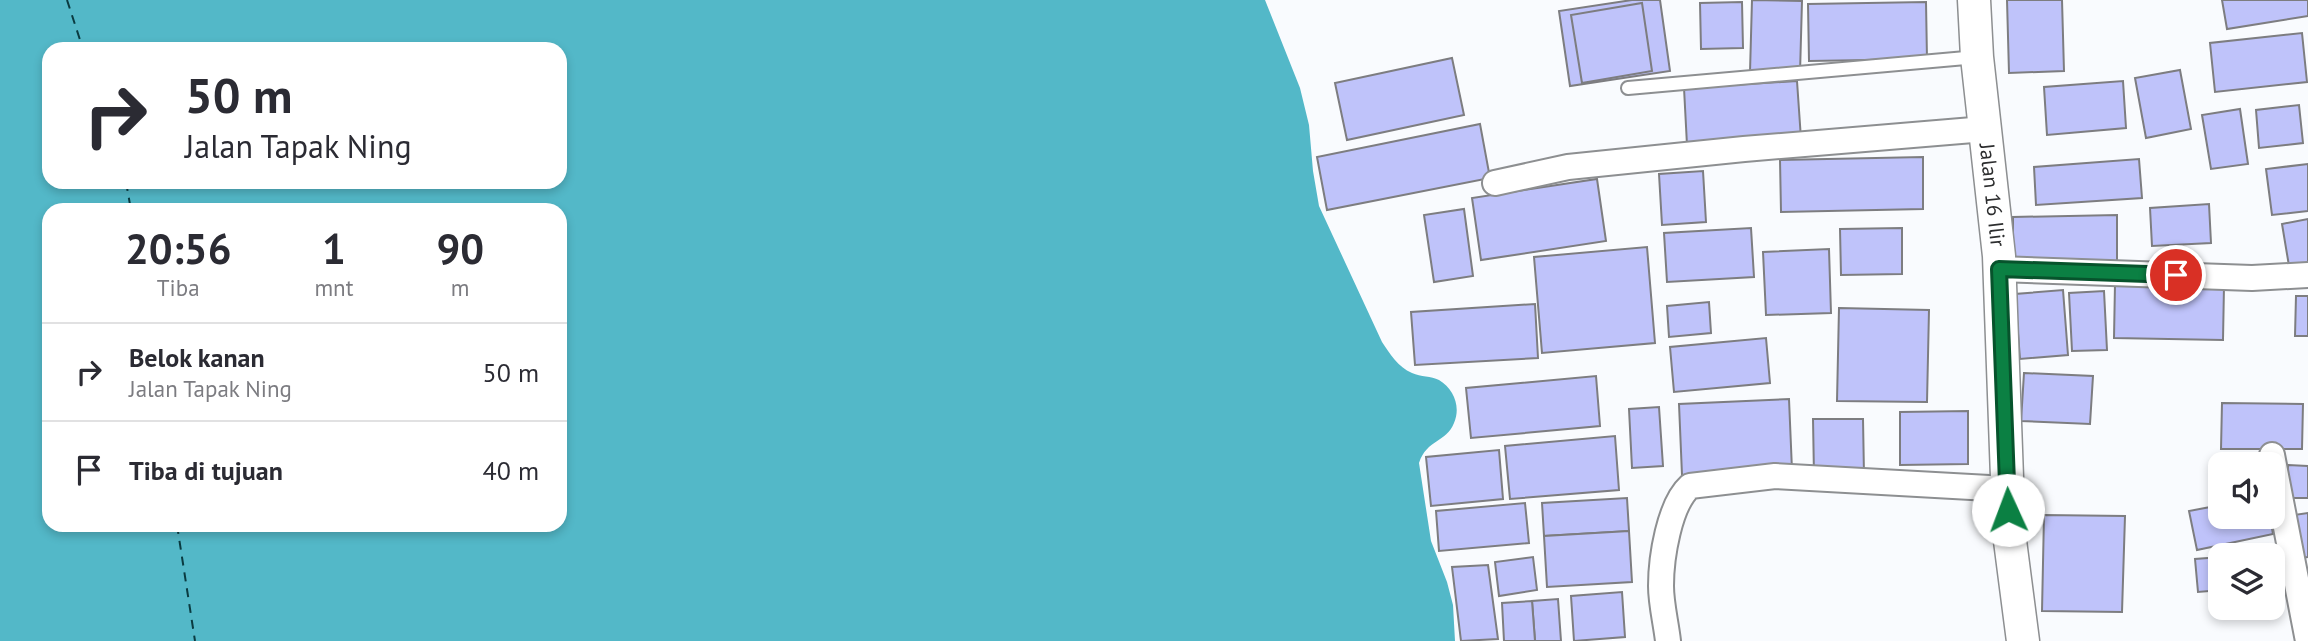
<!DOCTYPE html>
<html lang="id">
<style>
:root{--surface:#fff;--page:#f2f2f3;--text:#2b2b33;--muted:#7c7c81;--line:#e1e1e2}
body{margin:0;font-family:"PT Sans",sans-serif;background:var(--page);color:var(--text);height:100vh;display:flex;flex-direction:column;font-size:26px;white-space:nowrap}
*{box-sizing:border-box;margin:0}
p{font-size:23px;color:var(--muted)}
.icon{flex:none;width:38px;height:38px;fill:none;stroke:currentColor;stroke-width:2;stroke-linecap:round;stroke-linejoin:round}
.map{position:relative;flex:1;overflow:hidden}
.panel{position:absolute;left:42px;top:203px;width:525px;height:329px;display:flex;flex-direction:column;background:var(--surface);border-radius:21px;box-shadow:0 4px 10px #0003}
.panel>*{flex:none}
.hud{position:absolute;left:42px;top:42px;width:525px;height:147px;border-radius:21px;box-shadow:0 4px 10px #0003;background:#fff;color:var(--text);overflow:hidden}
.fabs{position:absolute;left:2208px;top:452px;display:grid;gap:14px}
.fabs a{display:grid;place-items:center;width:77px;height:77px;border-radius:14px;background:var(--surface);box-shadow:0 4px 10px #0003;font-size:35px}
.pin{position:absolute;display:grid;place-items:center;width:60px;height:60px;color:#fff;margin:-30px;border:4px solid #fff;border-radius:50%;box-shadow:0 2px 7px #0007}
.me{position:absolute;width:77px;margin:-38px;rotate:358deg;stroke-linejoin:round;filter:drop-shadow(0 0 5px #0008)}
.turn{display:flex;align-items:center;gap:24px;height:147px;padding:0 28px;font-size:32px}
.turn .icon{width:91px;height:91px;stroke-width:2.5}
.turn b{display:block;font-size:49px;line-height:60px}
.eta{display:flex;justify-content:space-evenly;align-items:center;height:119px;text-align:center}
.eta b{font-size:42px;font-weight:700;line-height:49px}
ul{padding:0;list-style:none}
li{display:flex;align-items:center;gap:21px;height:98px;padding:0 28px;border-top:2px solid var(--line)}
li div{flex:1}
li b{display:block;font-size:26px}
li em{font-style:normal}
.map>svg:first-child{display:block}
</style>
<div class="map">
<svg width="2308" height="641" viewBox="0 0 2308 641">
<rect width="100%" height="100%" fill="#f9fbfe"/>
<path fill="#53b8c8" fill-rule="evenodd" d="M0 0H1265L1300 88 1309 125 1313 171 1319 206 1382 342C1390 354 1398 367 1412 373 1421 377 1431 376 1439 380 1454 389 1461 407 1454 423 1446 443 1427 439 1419 463L1431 541 1447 582 1453 605 1455 641H0ZM49 49H560V182H49ZM49 210H560V525H49Z"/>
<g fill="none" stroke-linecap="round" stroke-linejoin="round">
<g stroke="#0a3b41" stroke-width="2" stroke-dasharray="9 7" stroke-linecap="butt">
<polyline points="67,0 83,49"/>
<polyline points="126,182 131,210"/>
<polyline points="177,525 195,641"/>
</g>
</g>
<g fill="#bfc3fa" stroke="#7d7d80" stroke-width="2">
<polygon points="1632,0 1660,0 1670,71 1570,86 1559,11"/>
<polygon points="1752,0 1802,1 1800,73 1750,72"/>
<polygon points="2007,0 2062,0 2064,71 2009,73"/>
<polygon points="2222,0 2308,0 2308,16 2227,29"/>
<polygon points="1742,2 1743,48 1701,49 1700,3"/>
<polygon points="1926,2 1927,59 1809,61 1808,4"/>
<polygon points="1642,3 1652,71 1582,83 1571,15"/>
<polygon points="2302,33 2307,82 2215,92 2210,43"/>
<polygon points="1452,58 1464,115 1347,140 1335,83"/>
<polygon points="2180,70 2191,129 2146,138 2135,78"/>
<polygon points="1797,81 1801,139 1687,145 1684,88"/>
<polygon points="2123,81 2126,128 2047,135 2044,87"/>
<polygon points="2299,105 2303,143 2259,148 2256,110"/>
<polygon points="2240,109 2248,164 2211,169 2202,115"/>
<polygon points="1480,124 1490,178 1327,210 1317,157"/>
<polygon points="1923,157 1923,209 1781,212 1780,160"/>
<polygon points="2139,159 2142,198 2036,205 2034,167"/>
<polygon points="2308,164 2308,211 2272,215 2266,169"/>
<polygon points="1703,171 1706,222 1662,225 1659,174"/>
<polygon points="1597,179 1606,241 1481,260 1472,198"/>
<polygon points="2209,204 2211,243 2152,246 2150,208"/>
<polygon points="1464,209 1473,276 1434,282 1424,215"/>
<polygon points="2117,215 2117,263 2013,263 2013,217"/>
<polygon points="2308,219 2308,269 2290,272 2282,224"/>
<polygon points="1751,228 1754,277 1667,282 1664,233"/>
<polygon points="1902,228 1902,274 1841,275 1840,229"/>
<polygon points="1647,247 1655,343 1542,353 1534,257"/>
<polygon points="1829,249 1831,313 1766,315 1763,252"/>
<polygon points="2115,284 2224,286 2223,340 2114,338"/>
<polygon points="2063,290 2068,355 2020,359 2015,294"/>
<polygon points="2104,291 2107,350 2072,351 2069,293"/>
<polygon points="2296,296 2308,296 2308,336 2295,336"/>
<polygon points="1709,302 1711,333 1669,337 1667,306"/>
<polygon points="1535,304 1538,358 1415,365 1411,312"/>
<polygon points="1839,308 1929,310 1927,402 1837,401"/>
<polygon points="1766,338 1770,383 1674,392 1670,347"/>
<polygon points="2024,373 2093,376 2090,424 2021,421"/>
<polygon points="1596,376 1600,426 1471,438 1466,388"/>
<polygon points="1789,399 1792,470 1682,475 1679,404"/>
<polygon points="2222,403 2303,404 2302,449 2221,449"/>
<polygon points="1659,407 1663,466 1632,468 1629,409"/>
<polygon points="1968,411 1968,464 1900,465 1900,412"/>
<polygon points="1813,419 1863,419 1864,475 1814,476"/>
<polygon points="1615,436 1619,490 1510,499 1505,446"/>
<polygon points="1499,450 1503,499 1431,506 1426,457"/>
<polygon points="2288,465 2308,466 2308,498 2288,498"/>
<polygon points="1627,498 1629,531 1544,536 1542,503"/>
<polygon points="1525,503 1529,543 1439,551 1436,511"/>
<polygon points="2221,505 2221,516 2270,516 2273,534 2197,550 2189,511"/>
<polygon points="2308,513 2308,557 2295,559 2287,516"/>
<polygon points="2044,515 2125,516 2122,612 2042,611"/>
<polygon points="1629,531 1632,582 1547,587 1544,536"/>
<polygon points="2276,551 2279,584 2273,585 2273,555 2240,555"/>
<polygon points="1533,557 1537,590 1499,596 1495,562"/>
<polygon points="2221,557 2221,590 2198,592 2195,559"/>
<polygon points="1488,565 1498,639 1461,641 1452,567"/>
<polygon points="1622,592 1625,637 1574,641 1571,596"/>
<polygon points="1558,599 1561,641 1535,641 1532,601"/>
<polygon points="1532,601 1535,641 1504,641 1502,603"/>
</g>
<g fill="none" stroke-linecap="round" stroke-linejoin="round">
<g stroke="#8d8f91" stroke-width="16">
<polyline id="service" points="1628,88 1977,57"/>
</g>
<g stroke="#8d8f91" stroke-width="28">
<g id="minor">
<polyline points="1495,183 1568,167 1744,149 1985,129"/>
<polyline points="1999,269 2252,278 2308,275"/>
<polyline points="2272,455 2308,641"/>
<path d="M1668 641C1666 623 1661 604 1661 586 1661 558 1669 505 1690 486L1775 476 2007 489"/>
</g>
</g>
<g stroke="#8d8f91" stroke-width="35">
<g id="tertiary">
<path id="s1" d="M1974 0 1977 57 1999 256 2009 533 2023 641"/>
</g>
</g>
<use href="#service" stroke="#fff" stroke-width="12"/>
<use href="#minor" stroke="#fff" stroke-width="24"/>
<use href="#tertiary" stroke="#fff" stroke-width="32"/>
</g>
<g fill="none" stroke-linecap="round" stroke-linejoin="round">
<g stroke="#07532c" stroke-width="18">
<polyline id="route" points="2008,510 1999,269 2176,275"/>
</g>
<use href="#route" stroke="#0b8043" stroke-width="12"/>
</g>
<g text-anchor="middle" stroke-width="7" stroke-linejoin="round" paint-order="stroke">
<g font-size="21" fill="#2c2d2e" stroke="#fff">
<text dy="7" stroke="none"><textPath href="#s1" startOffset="196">Jalan 16 Ilir</textPath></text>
</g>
</g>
</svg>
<div class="fabs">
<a><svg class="icon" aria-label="sound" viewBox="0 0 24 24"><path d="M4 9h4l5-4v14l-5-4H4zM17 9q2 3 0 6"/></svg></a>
<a><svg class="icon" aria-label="layers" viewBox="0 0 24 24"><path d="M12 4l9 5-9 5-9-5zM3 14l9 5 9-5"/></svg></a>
</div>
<div class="pin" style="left:2176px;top:275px;background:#d93025"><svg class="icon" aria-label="arrive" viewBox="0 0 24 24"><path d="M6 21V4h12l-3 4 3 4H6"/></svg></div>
<svg class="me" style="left:2008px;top:510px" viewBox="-20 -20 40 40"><circle r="19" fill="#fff"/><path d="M0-13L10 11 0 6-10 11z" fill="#0b8043"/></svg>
<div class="hud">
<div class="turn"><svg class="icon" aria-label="right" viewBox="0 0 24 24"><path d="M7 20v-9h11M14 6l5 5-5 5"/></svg><div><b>50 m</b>Jalan Tapak Ning</div></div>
</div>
<section class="panel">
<div class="eta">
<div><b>20:56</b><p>Tiba</p></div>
<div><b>1</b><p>mnt</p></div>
<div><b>90</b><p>m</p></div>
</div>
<ul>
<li><svg class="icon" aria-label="right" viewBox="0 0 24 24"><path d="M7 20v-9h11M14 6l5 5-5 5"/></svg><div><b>Belok kanan</b><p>Jalan Tapak Ning</p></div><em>50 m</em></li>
<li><svg class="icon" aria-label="arrive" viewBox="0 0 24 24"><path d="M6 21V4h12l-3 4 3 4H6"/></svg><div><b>Tiba di tujuan</b></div><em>40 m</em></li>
</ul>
</section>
</div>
